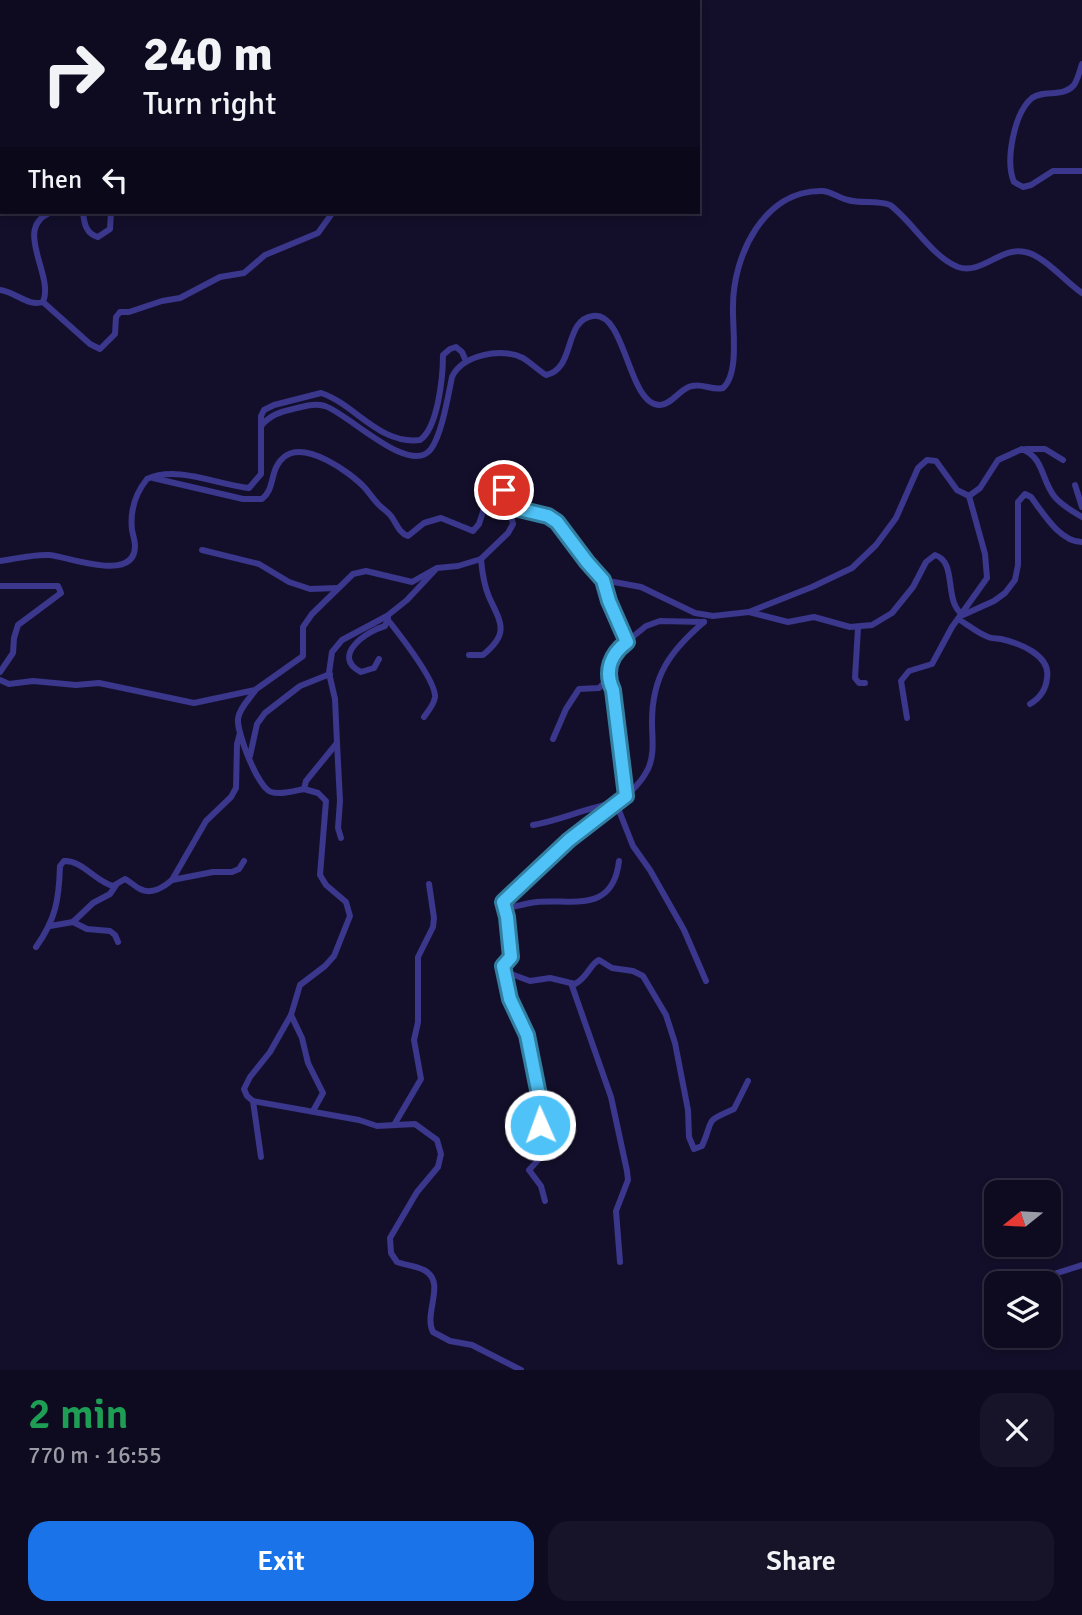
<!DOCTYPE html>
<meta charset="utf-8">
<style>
:root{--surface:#0e0b20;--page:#171429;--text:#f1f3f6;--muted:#9b9ba5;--line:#2e2b3e;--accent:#1a73e8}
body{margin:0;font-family:Signika,sans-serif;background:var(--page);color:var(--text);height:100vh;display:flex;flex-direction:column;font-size:26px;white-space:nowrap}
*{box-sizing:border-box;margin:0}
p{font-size:23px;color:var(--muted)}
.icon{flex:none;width:38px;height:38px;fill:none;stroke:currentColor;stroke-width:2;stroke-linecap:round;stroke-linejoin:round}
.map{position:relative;height:1370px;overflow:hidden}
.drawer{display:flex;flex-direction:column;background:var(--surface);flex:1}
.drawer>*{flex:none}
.guide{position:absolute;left:0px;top:0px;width:700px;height:214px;box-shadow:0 4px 10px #0003,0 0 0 2px var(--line);background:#0e0b20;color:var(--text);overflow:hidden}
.needle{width:46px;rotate:252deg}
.buttons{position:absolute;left:984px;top:1180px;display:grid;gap:14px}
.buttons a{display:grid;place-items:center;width:77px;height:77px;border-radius:14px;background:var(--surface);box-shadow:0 4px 10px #0003,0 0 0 2px var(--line);font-size:35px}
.pin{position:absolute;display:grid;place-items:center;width:60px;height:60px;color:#fff;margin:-30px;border:4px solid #fff;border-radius:50%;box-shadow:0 2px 7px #0007}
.me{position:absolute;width:77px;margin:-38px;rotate:358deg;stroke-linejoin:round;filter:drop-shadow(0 0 5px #0008)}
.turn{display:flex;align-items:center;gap:24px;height:147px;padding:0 28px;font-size:32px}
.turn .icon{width:91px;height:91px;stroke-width:2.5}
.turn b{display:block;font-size:49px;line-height:60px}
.then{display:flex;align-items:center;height:66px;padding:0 28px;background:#0003;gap:14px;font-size:26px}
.round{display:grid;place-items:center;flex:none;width:74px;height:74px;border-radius:21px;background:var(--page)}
.head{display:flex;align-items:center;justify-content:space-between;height:119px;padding:0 28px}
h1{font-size:42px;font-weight:600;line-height:52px;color:#1e9e55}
.cta{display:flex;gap:14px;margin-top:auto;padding:14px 28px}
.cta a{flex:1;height:80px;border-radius:21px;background:var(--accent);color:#fff;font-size:28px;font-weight:600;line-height:80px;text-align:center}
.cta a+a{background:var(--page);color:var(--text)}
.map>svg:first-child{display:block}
</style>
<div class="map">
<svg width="1082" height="1370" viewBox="0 0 1082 1370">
<rect width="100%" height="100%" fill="#130f2b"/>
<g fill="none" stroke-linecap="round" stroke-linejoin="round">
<g stroke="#3a378c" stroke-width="6">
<polyline points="368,0 370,2"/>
<polyline points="194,2 196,0"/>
<path d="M1082 64C1080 70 1078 79 1074 85 1063 98 1044 89 1032 98 1014 113 1005 161 1014 182L1023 187 1031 185 1053 171H1082"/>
<polyline points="0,125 2,127"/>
<polyline points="66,212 83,212"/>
<path d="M83 212C84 223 86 234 98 237L110 229 111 212"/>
<path d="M0 290C16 292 28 307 43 302 55 275 11 227 52 212"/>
<polyline points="43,302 90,344 100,349 115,334 116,317 120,312 129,312 162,301 180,298 220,277 244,273 265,255 318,233 333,212"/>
<path d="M261 426V416L264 410 274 405 321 393C355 404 379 445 420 440 438 428 443 376 443 355L450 349 456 347 462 352 466 361"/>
<polyline points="1026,449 1045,449 1063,460"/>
<path d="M153 478 243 499H262C276 488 269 469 284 457 305 440 350 472 365 488 370 494 374 500 379 505 383 509 388 512 391 516 397 524 399 533 408 536L424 523 441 518 473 531 479 524 489 493 499 488 519 509 548 516 557 522 587 562 603 580 641 587 695 613 713 616 749 612 812 587 852 568 876 545 896 518 918 468 927 460 936 461 957 490 969 496 980 488 998 460 1022 449C1044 458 1041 479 1054 496 1061 505 1072 511 1082 517"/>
<polyline points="1075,485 1082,507"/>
<path d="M506 493 513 524 508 533 481 559 458 566 437 568 407 600 387 616 342 640 332 652 329 673 335 699 337 743 306 781 304 789 318 793 326 801 320 875 326 885 346 902 350 916 334 956 325 966 300 985 291 1015 270 1052 250 1077 244 1089 247 1096 253 1101 359 1120 377 1126 415 1124 437 1140 441 1154 438 1167 417 1192 390 1238 391 1253 397 1262C405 1265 416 1266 424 1270 447 1282 423 1313 433 1332L450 1341 472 1345 521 1370"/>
<polyline points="202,550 259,564 289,582 310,589 337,588"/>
<path d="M0 561C16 559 33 554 49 555 66 556 135 584 135 546 135 541 133 535 132 530 130 512 135 494 147 479 177 465 218 485 249 488L261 474V426C270 415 280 412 293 409 304 406 314 403 325 406 349 414 410 477 431 449 442 434 448 396 452 377 462 355 502 347 523 358 531 363 538 370 546 375 576 369 563 320 593 316 626 311 628 406 660 405 673 404 680 388 692 386 703 383 712 391 723 388 740 373 732 327 733 306 733 256 764 189 823 191 832 192 839 198 848 200 862 204 876 200 890 205 912 221 932 257 958 267 982 275 1001 246 1025 252 1043 255 1066 282 1082 293"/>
<polyline points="603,580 609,601 627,642"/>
<polyline points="0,586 58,586 61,593 18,625 14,638 13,653 0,672"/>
<path d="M749 612 788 622 814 617 850 627 872 625 892 613 913 587 926 562 935 555C958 562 943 602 963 615L994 601 1005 593 1015 580 1018 565V502L1025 494 1031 497C1043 513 1060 542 1082 542"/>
<path d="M958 619C967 624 976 632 986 636 991 639 996 638 1001 639 1019 643 1051 655 1047 678 1046 690 1040 698 1030 704"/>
<path d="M388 620C399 634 436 680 435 697 434 705 428 711 424 717"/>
<polyline points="858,628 855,678 859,683 865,683"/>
<path d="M469 655H483C510 633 501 623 489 597 484 585 482 571 481 559"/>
<path d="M379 659 374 668 361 672C330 656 367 631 385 626L388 618"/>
<polyline points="0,680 9,684 33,681 76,685 99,683 194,703 255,690 303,656 303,627 312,614 353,574 366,571 412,582 435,569"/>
<path d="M255 691C249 699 239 709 238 719 237 733 258 788 271 792 281 795 294 791 304 789"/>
<polyline points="907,718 901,681 909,671 932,664 952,627 987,578 985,554 969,496"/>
<polyline points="553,739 566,709 579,689 599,688 608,679"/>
<polyline points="337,743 340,801 338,828 341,838"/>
<polyline points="250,756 257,724 265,713 300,686 330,674"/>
<polyline points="626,796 613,690 608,679 613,657 619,648 646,626 660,621 704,622"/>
<path d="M533 825C562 820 587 807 616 803L633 846 650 870 684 930 706 981"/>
<polyline points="172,880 213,872 232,872 239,869 244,861"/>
<path d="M504 909C515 907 526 903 537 902 574 899 613 913 619 861"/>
<polyline points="73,922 93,903 110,894 116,885"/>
<polyline points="50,926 73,922 87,929 110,931 115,935 118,942"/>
<path d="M36 947C56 919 59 899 60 866L64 861C82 860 95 881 113 886L125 879C131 882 134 886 140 889 151 895 164 887 172 880L206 821 231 797 236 788 237 744 240 733"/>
<path d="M503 971 530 981 550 978 575 984C588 977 590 964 599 960L612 968 633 971 643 976 666 1015 675 1043 688 1110 689 1137 694 1149 702 1146C715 1118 702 1123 734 1109L748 1081"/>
<polyline points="571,983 611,1097 627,1171 628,1180 616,1211 620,1262"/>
<polyline points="291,1015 302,1038 308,1063 323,1093 313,1111"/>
<polyline points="253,1101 261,1157"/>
<polyline points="394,1125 421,1079 414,1040 418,1022 418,957 433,927 434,918 429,884"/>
<path d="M545 1201 541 1186 529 1170 539 1159 532 1144 540 1125V1100L525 1027 514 1010 504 976V966L511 957 507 917 503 902C524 875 566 841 594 819 614 804 636 793 648 769 655 754 652 738 652 722 652 676 670 651 704 622"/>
<polyline points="1037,1283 1045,1277 1082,1265"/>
</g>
</g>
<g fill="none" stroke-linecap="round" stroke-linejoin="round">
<g stroke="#337fa1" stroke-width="18">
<path id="route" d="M504 490 519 509 548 516 557 522 587 562 603 580 609 601 627 642C611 654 604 671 613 690L626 796 569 840 503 902 507 917 511 957 503 966 510 999 527 1035 540 1100V1125"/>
</g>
<use href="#route" stroke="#4fc3f7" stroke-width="12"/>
</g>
</svg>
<div class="buttons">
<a><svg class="needle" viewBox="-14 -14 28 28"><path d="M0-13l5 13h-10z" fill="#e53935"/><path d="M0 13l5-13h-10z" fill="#9b9ba5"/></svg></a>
<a><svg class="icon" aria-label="layers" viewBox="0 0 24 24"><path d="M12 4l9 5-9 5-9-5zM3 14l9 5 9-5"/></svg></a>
</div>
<div class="pin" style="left:504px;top:490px;background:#d93025"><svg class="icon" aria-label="arrive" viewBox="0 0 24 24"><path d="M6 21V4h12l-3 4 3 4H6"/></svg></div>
<svg class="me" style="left:540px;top:1125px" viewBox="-20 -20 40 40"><circle r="17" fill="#4fc3f7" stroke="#fff" stroke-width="3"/><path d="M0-11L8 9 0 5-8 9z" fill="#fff"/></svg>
<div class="guide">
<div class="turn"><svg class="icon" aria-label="right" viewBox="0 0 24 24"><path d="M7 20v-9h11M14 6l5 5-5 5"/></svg><div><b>240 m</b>Turn right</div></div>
<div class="then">Then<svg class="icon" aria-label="left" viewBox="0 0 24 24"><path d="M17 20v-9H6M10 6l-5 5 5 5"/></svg></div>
</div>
</div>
<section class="drawer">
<div class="head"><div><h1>2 min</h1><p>770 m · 16:55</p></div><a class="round"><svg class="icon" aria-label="close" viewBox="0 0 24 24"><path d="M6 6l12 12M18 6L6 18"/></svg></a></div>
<div class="cta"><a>Exit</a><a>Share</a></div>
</section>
